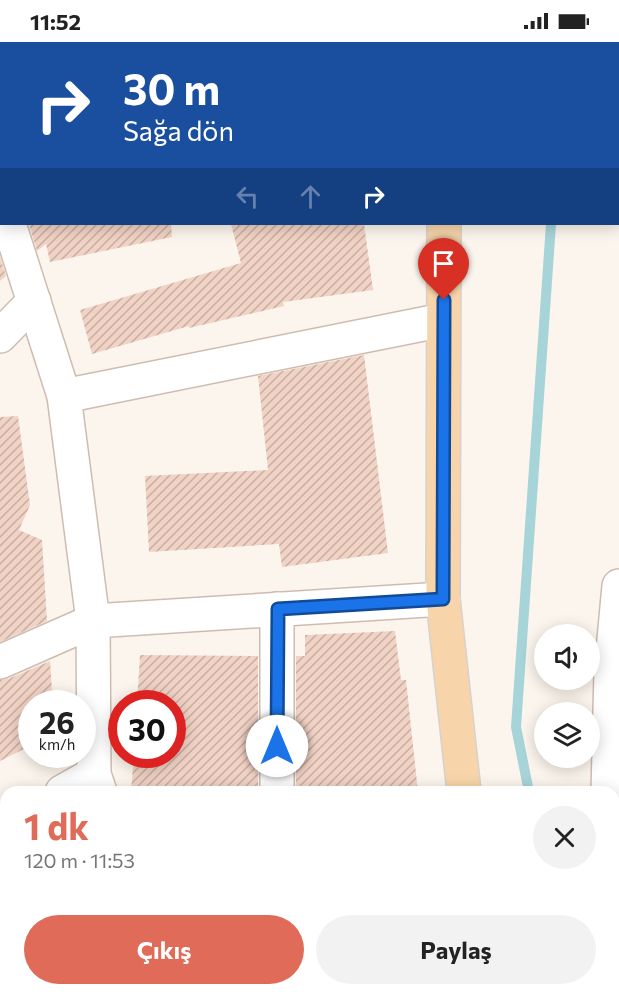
<!DOCTYPE html>
<html lang="tr">
<meta charset="utf-8">
<style>
:root{--surface:#fff;--page:#f2f2f2;--text:#222;--muted:#767676;--accent:#e06b58}
body{margin:0;font-family:Commissioner,sans-serif;background:var(--page);color:var(--text);height:100vh;display:flex;flex-direction:column;font-size:22px;white-space:nowrap}
*{box-sizing:border-box;margin:0}
p{font-size:20px;color:var(--muted)}
.icon{flex:none;width:33px;height:33px;fill:none;stroke:currentColor;stroke-width:2;stroke-linecap:round;stroke-linejoin:round}
.map{position:relative;flex:1;overflow:hidden}
.panel{position:absolute;left:0px;top:744px;width:620px;height:210px;display:flex;flex-direction:column;background:var(--surface);border-radius:18px 18px 0 0;box-shadow:0 3px 15px #0003}
.panel>*{flex:none}
.top-card{position:absolute;left:0px;top:0px;width:620px;height:183px;box-shadow:0 3px 15px #0003;background:#1a4fa0;color:#fff;overflow:hidden}
.fabs{position:absolute;left:534px;top:582px;display:grid;gap:12px}
.fabs a{display:grid;place-items:center;width:66px;height:66px;border-radius:50%;background:var(--surface);box-shadow:0 3px 15px #0003;font-size:30px}
.speed{position:absolute;left:18px;top:648px;display:flex;gap:12px;font-size:30px;font-weight:700;text-align:center}
.speed>*{display:grid;place-content:center;width:78px;height:78px;border-radius:50%;background:var(--surface);box-shadow:0 3px 15px #0003;line-height:1}
.speed small{font-size:15px;font-weight:400}
.speed .limit{border:9px solid #d22;background:#fff;color:#111}
.pin{position:absolute;display:grid;place-items:center;width:51px;height:51px;color:#fff;margin:-62px -26px;border-radius:50% 50% 50% 0;rotate:-45deg;box-shadow:0 0 6px #0007}
.pin .icon{rotate:45deg}
.me{position:absolute;width:66px;margin:-33px;rotate:0deg;stroke-linejoin:round;filter:drop-shadow(0 0 4px #0008)}
.turn{display:flex;align-items:center;gap:21px;height:126px;padding:0 24px;font-size:27px}
.turn .icon{width:78px;height:78px;stroke-width:2.5}
.turn b{display:block;font-size:42px;line-height:51px}
.lanes{display:flex;align-items:center;height:57px;padding:0 24px;background:#0003;justify-content:center;gap:30px;direction:ltr}
.lanes .off{opacity:.35}
.round{display:grid;place-items:center;flex:none;width:63px;height:63px;border-radius:32px;background:var(--page)}
.overview{display:flex;align-items:center;justify-content:space-between;height:102px;padding:0 24px}
h1{font-size:36px;font-weight:700;line-height:45px;color:var(--accent)}
.primary-button{display:flex;gap:12px;margin-top:auto;padding:12px 24px}
.primary-button a{flex:1;height:69px;border-radius:36px;background:var(--accent);color:#fff;font-size:24px;font-weight:700;line-height:69px;text-align:center}
.primary-button a+a{background:var(--page);color:var(--text)}
.status{display:flex;justify-content:space-between;align-items:center;height:42px;padding:0 30px;background:var(--surface);direction:ltr}
.status svg{height:16px;fill:currentColor}
.map>svg:first-child{display:block}
</style>
<div class="status"><b>11:52</b><svg viewBox="0 0 49 12"><path d="M0 12V9h3v3zM5 12V6h3v6zM10 12V3h3v9zM15 12V0h3v12zM26 1h20v11H26zM47 4h2v5h-2z"/></svg></div>
<div class="map">
<svg width="619" height="954" viewBox="0 0 619 954">
<defs>
<pattern id="building-hatch" width="6" height="6" patternUnits="userSpaceOnUse" patternTransform="scale(1.5)"><rect width="6" height="6" fill="#f1d3c5"/><path d="M-1 1l2-2M0 6l6-6M5 7l2-2" fill="none" stroke="#c8aea2"/></pattern>
</defs>
<rect width="100%" height="100%" fill="#fcf5ed"/>
<g fill="none" stroke-linecap="round" stroke-linejoin="round">
<g stroke="#a7d4d8" stroke-width="10">
<polyline points="572,2 572,0"/>
<polyline points="529,750 516,685 551,182"/>
<polyline points="575,948 577,954"/>
</g>
</g>
<g fill="url(#building-hatch)">
<polygon points="29,182 171,182 172,195 50,220 46,202 37,209"/>
<polygon points="231,182 364,182 373,248 283,260 284,264 189,286 189,284 92,312 80,268 241,221"/>
<polygon points="0,215 6,234 0,239"/>
<polygon points="364,313 388,511 282,525 279,502 149,510 145,434 268,428 258,334"/>
<polygon points="18,374 30,463 19,488 42,498 47,579 0,600 0,375"/>
<polygon points="395,589 401,638 406,638 418,750 296,750 296,614 305,614 305,593"/>
<polygon points="140,613 258,614 258,750 131,750 134,712 172,712 172,662 137,662"/>
<polygon points="50,619 53,662 32,662 32,703 0,719 0,638 8,637"/>
</g>
<g fill="none" stroke-linecap="round" stroke-linejoin="round">
<g stroke="#cfbcb1" stroke-width="36">
<g id="minor">
<polyline points="0,1 6,0"/>
<polyline points="0,155 2,159"/>
<polyline points="9,182 64,354 93,579 94,732 100,750"/>
<polyline points="0,294 34,259"/>
<polyline points="64,354 443,278"/>
<polyline points="0,620 93,579 443,557"/>
<polyline points="62,750 94,732"/>
<polyline points="277,750 277,567"/>
<polyline points="608,750 611,629 619,544"/>
<polyline points="0,785 6,782"/>
<polyline points="614,808 619,808"/>
<polyline points="614,863 619,906"/>
<polyline points="175,948 178,954"/>
<polyline points="277,954 277,948"/>
<polyline points="371,954 382,948"/>
</g>
</g>
<g stroke="#d9d1ce" stroke-width="36">
<g id="major">
<polyline points="442,0 442,2"/>
<polyline points="444,182 443,557 464,750"/>
<polyline points="517,948 519,954"/>
</g>
</g>
<use href="#minor" stroke="#fff" stroke-width="33"/>
<use href="#major" stroke="#f7d4a9" stroke-width="33"/>
</g>
<g fill="none" stroke-linecap="round" stroke-linejoin="round">
<g stroke="#114b97" stroke-width="15">
<polyline id="route" points="277,704 278,567 443,557 444,258"/>
</g>
<use href="#route" stroke="#1a73e8" stroke-width="10"/>
</g>
</svg>
<div class="fabs">
<a><svg class="icon" aria-label="sound" viewBox="0 0 24 24"><path d="M4 9h4l5-4v14l-5-4H4zM17 9q2 3 0 6"/></svg></a>
<a><svg class="icon" aria-label="layers" viewBox="0 0 24 24"><path d="M12 4l9 5-9 5-9-5zM3 14l9 5 9-5"/></svg></a>
</div>
<div class="speed"><div>26<small>km/h</small></div><div class="limit">30</div></div>
<div class="pin" style="left:444px;top:258px;background:#d93025"><svg class="icon" aria-label="arrive" viewBox="0 0 24 24"><path d="M6 21V4h12l-3 4 3 4H6"/></svg></div>
<svg class="me" style="left:277px;top:704px" viewBox="-20 -20 40 40"><circle r="19" fill="#fff"/><path d="M0-13L10 11 0 6-10 11z" fill="#1a73e8"/></svg>
<div class="top-card">
<div class="turn"><svg class="icon" aria-label="right" viewBox="0 0 24 24"><path d="M7 20v-9h11M14 6l5 5-5 5"/></svg><div><b>30 m</b>Sağa dön</div></div>
<div class="lanes"><svg class="icon off" aria-label="left" viewBox="0 0 24 24"><path d="M17 20v-9H6M10 6l-5 5 5 5"/></svg><svg class="icon off" aria-label="ahead" viewBox="0 0 24 24"><path d="M12 20V5M6 11l6-6 6 6"/></svg><svg class="icon" aria-label="right" viewBox="0 0 24 24"><path d="M7 20v-9h11M14 6l5 5-5 5"/></svg></div>
</div>
<section class="panel">
<div class="overview"><div><h1>1 dk</h1><p>120 m · 11:53</p></div><a class="round"><svg class="icon" aria-label="close" viewBox="0 0 24 24"><path d="M6 6l12 12M18 6L6 18"/></svg></a></div>
<div class="primary-button"><a>Çıkış</a><a>Paylaş</a></div>
</section>
</div>
